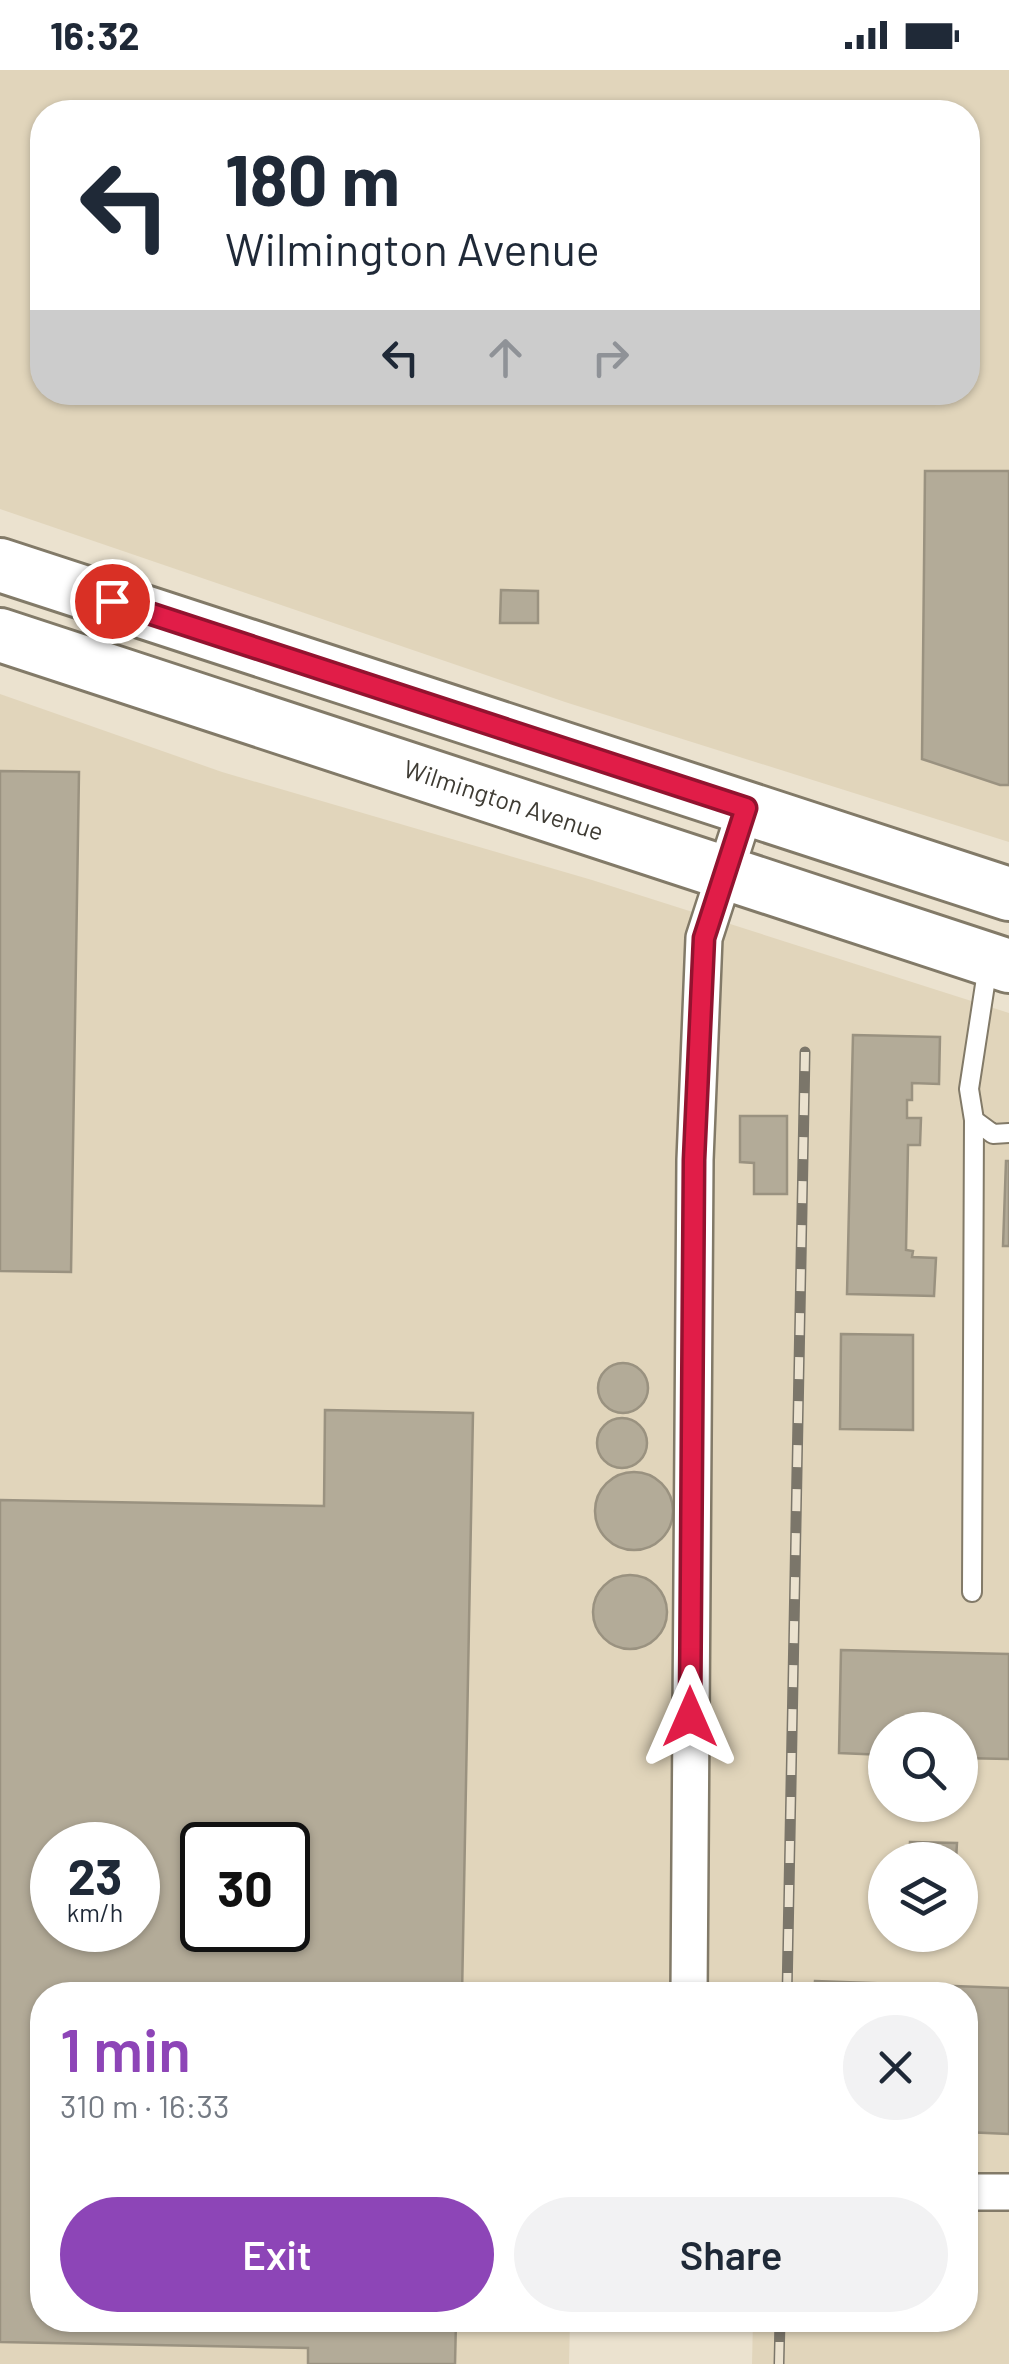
<!DOCTYPE html>
<meta charset="utf-8">
<style>
:root{--surface:#fff;--page:#f2f2f3;--text:#1f2937;--muted:#747a83;--accent:#8d45b7}
body{margin:0;font-family:Barlow,sans-serif;background:var(--page);color:var(--text);height:100vh;display:flex;flex-direction:column;font-size:38px;white-space:nowrap}
*{box-sizing:border-box;margin:0}
p{font-size:32px;color:var(--muted)}
.icon{flex:none;width:55px;height:55px;fill:none;stroke:currentColor;stroke-width:2;stroke-linecap:round;stroke-linejoin:round}
.map{position:relative;flex:1;overflow:hidden}
.side{position:absolute;left:30px;top:1912px;width:948px;height:350px;display:flex;flex-direction:column;background:var(--surface);border-radius:40px;box-shadow:0 2px 8px #0004}
.side>*{flex:none}
.top-card{position:absolute;left:30px;top:30px;width:950px;height:305px;border-radius:40px;box-shadow:0 2px 8px #0004;background:#fff;color:var(--text);overflow:hidden}
.tools{position:absolute;left:868px;top:1642px;display:grid;gap:20px}
.tools a{display:grid;place-items:center;width:110px;height:110px;border-radius:50%;background:var(--surface);box-shadow:0 2px 8px #0004;font-size:50px}
.speed{position:absolute;left:30px;top:1752px;display:flex;gap:20px;font-size:50px;font-weight:700;text-align:center}
.speed>*{display:grid;place-content:center;width:130px;height:130px;border-radius:50%;background:var(--surface);box-shadow:0 2px 8px #0004;line-height:1}
.speed small{font-size:25px;font-weight:400}
.speed .limit{border:5px solid #111;border-radius:15px;background:#fff;color:#111}
.pin{position:absolute;display:grid;place-items:center;width:85px;height:85px;color:#fff;margin:-42px;border:5px solid #fff;border-radius:50%;box-shadow:0 2px 10px #0007}
.me{position:absolute;width:110px;margin:-55px;rotate:0deg;stroke-linejoin:round;filter:drop-shadow(0 0 8px #0008)}
.turn{display:flex;align-items:center;gap:35px;height:210px;padding:0 30px;font-size:45px}
.turn .icon{width:130px;height:130px;stroke-width:2.5}
.turn b{display:block;font-size:70px;line-height:85px}
.lanes{display:flex;align-items:center;height:95px;padding:0 30px;background:#0003;justify-content:center;gap:50px;direction:ltr}
.lanes .off{opacity:.35}
.round{display:grid;place-items:center;flex:none;width:105px;height:105px;border-radius:52px;background:var(--page)}
.head{display:flex;align-items:center;justify-content:space-between;height:170px;padding:0 30px}
h1{font-size:60px;font-weight:600;line-height:75px;color:var(--accent)}
.primary-button{display:flex;gap:20px;margin-top:auto;padding:20px 30px}
.primary-button a{flex:1;height:115px;border-radius:60px;background:var(--accent);color:#fff;font-size:40px;font-weight:600;line-height:115px;text-align:center}
.primary-button a+a{background:var(--page);color:var(--text)}
.status{display:flex;justify-content:space-between;align-items:center;height:70px;padding:0 50px;background:var(--surface);direction:ltr}
.status svg{height:28px;fill:currentColor}
.map>svg:first-child{display:block}
</style>
<div class="status"><b>16:32</b><svg viewBox="0 0 49 12"><path d="M0 12V9h3v3zM5 12V6h3v6zM10 12V3h3v9zM15 12V0h3v12zM26 1h20v11H26zM47 4h2v5h-2z"/></svg></div>
<div class="map">
<svg width="1009" height="2294" viewBox="0 0 1009 2294">
<rect width="100%" height="100%" fill="#ebe2cf"/>
<g fill="#e1d5bb" fill-rule="evenodd">
<path d="M0 0H1009V772L565 632 0 439ZM42 42H968V322H42Z"/>
<path d="M0 624 222 702 592 810 1009 943V2294H752L753 2250H965V1925H42V2250H570L569 2294H0ZM885 1660H960V1735H885ZM52 1775H138V1860H52ZM202 1775H288V1860H202ZM885 1790H960V1865H885Z"/>
</g>
<g fill="#b3ab98" stroke="#9a9280" stroke-width="2.5" fill-rule="evenodd">
<rect x="652" y="322" width="32" height="10"/>
<polygon points="925,401 1009,401 1009,715 1000,715 922,689"/>
<polygon points="501,520 538,521 538,553 500,553"/>
<polygon points="0,701 79,702 71,1202 0,1201"/>
<polygon points="853,965 940,967 939,1014 912,1013 912,1030 907,1030 907,1048 921,1048 920,1075 908,1075 906,1180 913,1181 912,1187 936,1188 934,1226 847,1224"/>
<polygon points="740,1046 787,1046 787,1124 754,1124 754,1093 740,1092"/>
<polygon points="1006,1091 1009,1091 1009,1176 1003,1176"/>
<polygon points="841,1264 913,1265 913,1360 840,1359"/>
<circle cx="623" cy="1318" r="25"/>
<path d="M325 1340 473 1343 462 1925H42V2250H456L455 2294H308V2278L0 2272V1430L324 1436ZM52 1775H138V1860H52ZM202 1775H288V1860H202Z"/>
<circle cx="622" cy="1373" r="25"/>
<circle cx="634" cy="1441" r="39"/>
<circle cx="630" cy="1542" r="37"/>
<polygon points="841,1580 1009,1584 1009,1689 960,1688 960,1660 885,1660 885,1685 839,1683"/>
<polygon points="910,1772 957,1773 956,1790 909,1790"/>
<polygon points="815,1911 1009,1918 1009,2064 965,2062 965,1925 814,1925"/>
</g>
<g fill="none" stroke-linecap="round" stroke-linejoin="round">
<g stroke="#827a68" stroke-width="22">
<g id="service">
<polyline points="988,895 969,1019 974,1050 993,1064 1009,1063"/>
<polyline points="972,1522 974,1050"/>
</g>
</g>
<g stroke="#827a68" stroke-width="40">
<g id="minor">
<polyline points="689,1925 695,1090 704,868 746,738"/>
<polyline points="965,2122 1009,2122"/>
</g>
</g>
<g stroke="#827a68" stroke-width="58">
<g id="secondary">
<polyline points="0,495 1009,824"/>
<path id="s1" d="M0 565 1009 896"/>
</g>
</g>
<use href="#service" stroke="#fff" stroke-width="18"/>
<use href="#minor" stroke="#fff" stroke-width="35"/>
<use href="#secondary" stroke="#fff" stroke-width="52"/>
<g stroke="#7b766a" stroke-width="11">
<g id="rail">
<polyline points="787,1925 805,982"/>
<polyline points="779,2294 780,2250"/>
</g>
</g>
<use href="#rail" stroke="#ebe2cf" stroke-width="8" stroke-dasharray="22" stroke-linecap="butt"/>
</g>
<g fill="none" stroke-linecap="round" stroke-linejoin="round">
<g stroke="#92132f" stroke-width="25">
<polyline id="route" points="112,531 746,738 704,868 694,1090 690,1647"/>
</g>
<use href="#route" stroke="#e11d48" stroke-width="18"/>
</g>
<g text-anchor="middle" stroke-width="8" stroke-linejoin="round" paint-order="stroke">
<g font-size="25" fill="#3e3b33" stroke="#ebe2cf">
<text dy="9" stroke="none"><textPath href="#s1" startOffset="530">Wilmington Avenue</textPath></text>
</g>
</g>
</svg>
<div class="tools">
<a><svg class="icon" aria-label="search" viewBox="0 0 24 24"><circle cx="10" cy="10" r="6"/><path d="M15 15l6 6"/></svg></a>
<a><svg class="icon" aria-label="layers" viewBox="0 0 24 24"><path d="M12 4l9 5-9 5-9-5zM3 14l9 5 9-5"/></svg></a>
</div>
<div class="speed"><div>23<small>km/h</small></div><div class="limit">30</div></div>
<div class="pin" style="left:112px;top:531px;background:#d93025"><svg class="icon" aria-label="arrive" viewBox="0 0 24 24"><path d="M6 21V4h12l-3 4 3 4H6"/></svg></div>
<svg class="me" style="left:690px;top:1647px" viewBox="-20 -20 40 40"><path d="M0-17L14 15 0 8-14 15z" fill="#e11d48" stroke="#fff" stroke-width="4"/></svg>
<div class="top-card">
<div class="turn"><svg class="icon" aria-label="left" viewBox="0 0 24 24"><path d="M17 20v-9H6M10 6l-5 5 5 5"/></svg><div><b>180 m</b>Wilmington Avenue</div></div>
<div class="lanes"><svg class="icon" aria-label="left" viewBox="0 0 24 24"><path d="M17 20v-9H6M10 6l-5 5 5 5"/></svg><svg class="icon off" aria-label="ahead" viewBox="0 0 24 24"><path d="M12 20V5M6 11l6-6 6 6"/></svg><svg class="icon off" aria-label="right" viewBox="0 0 24 24"><path d="M7 20v-9h11M14 6l5 5-5 5"/></svg></div>
</div>
<section class="side">
<div class="head"><div><h1>1 min</h1><p>310 m · 16:33</p></div><a class="round"><svg class="icon" aria-label="close" viewBox="0 0 24 24"><path d="M6 6l12 12M18 6L6 18"/></svg></a></div>
<div class="primary-button"><a>Exit</a><a>Share</a></div>
</section>
</div>
